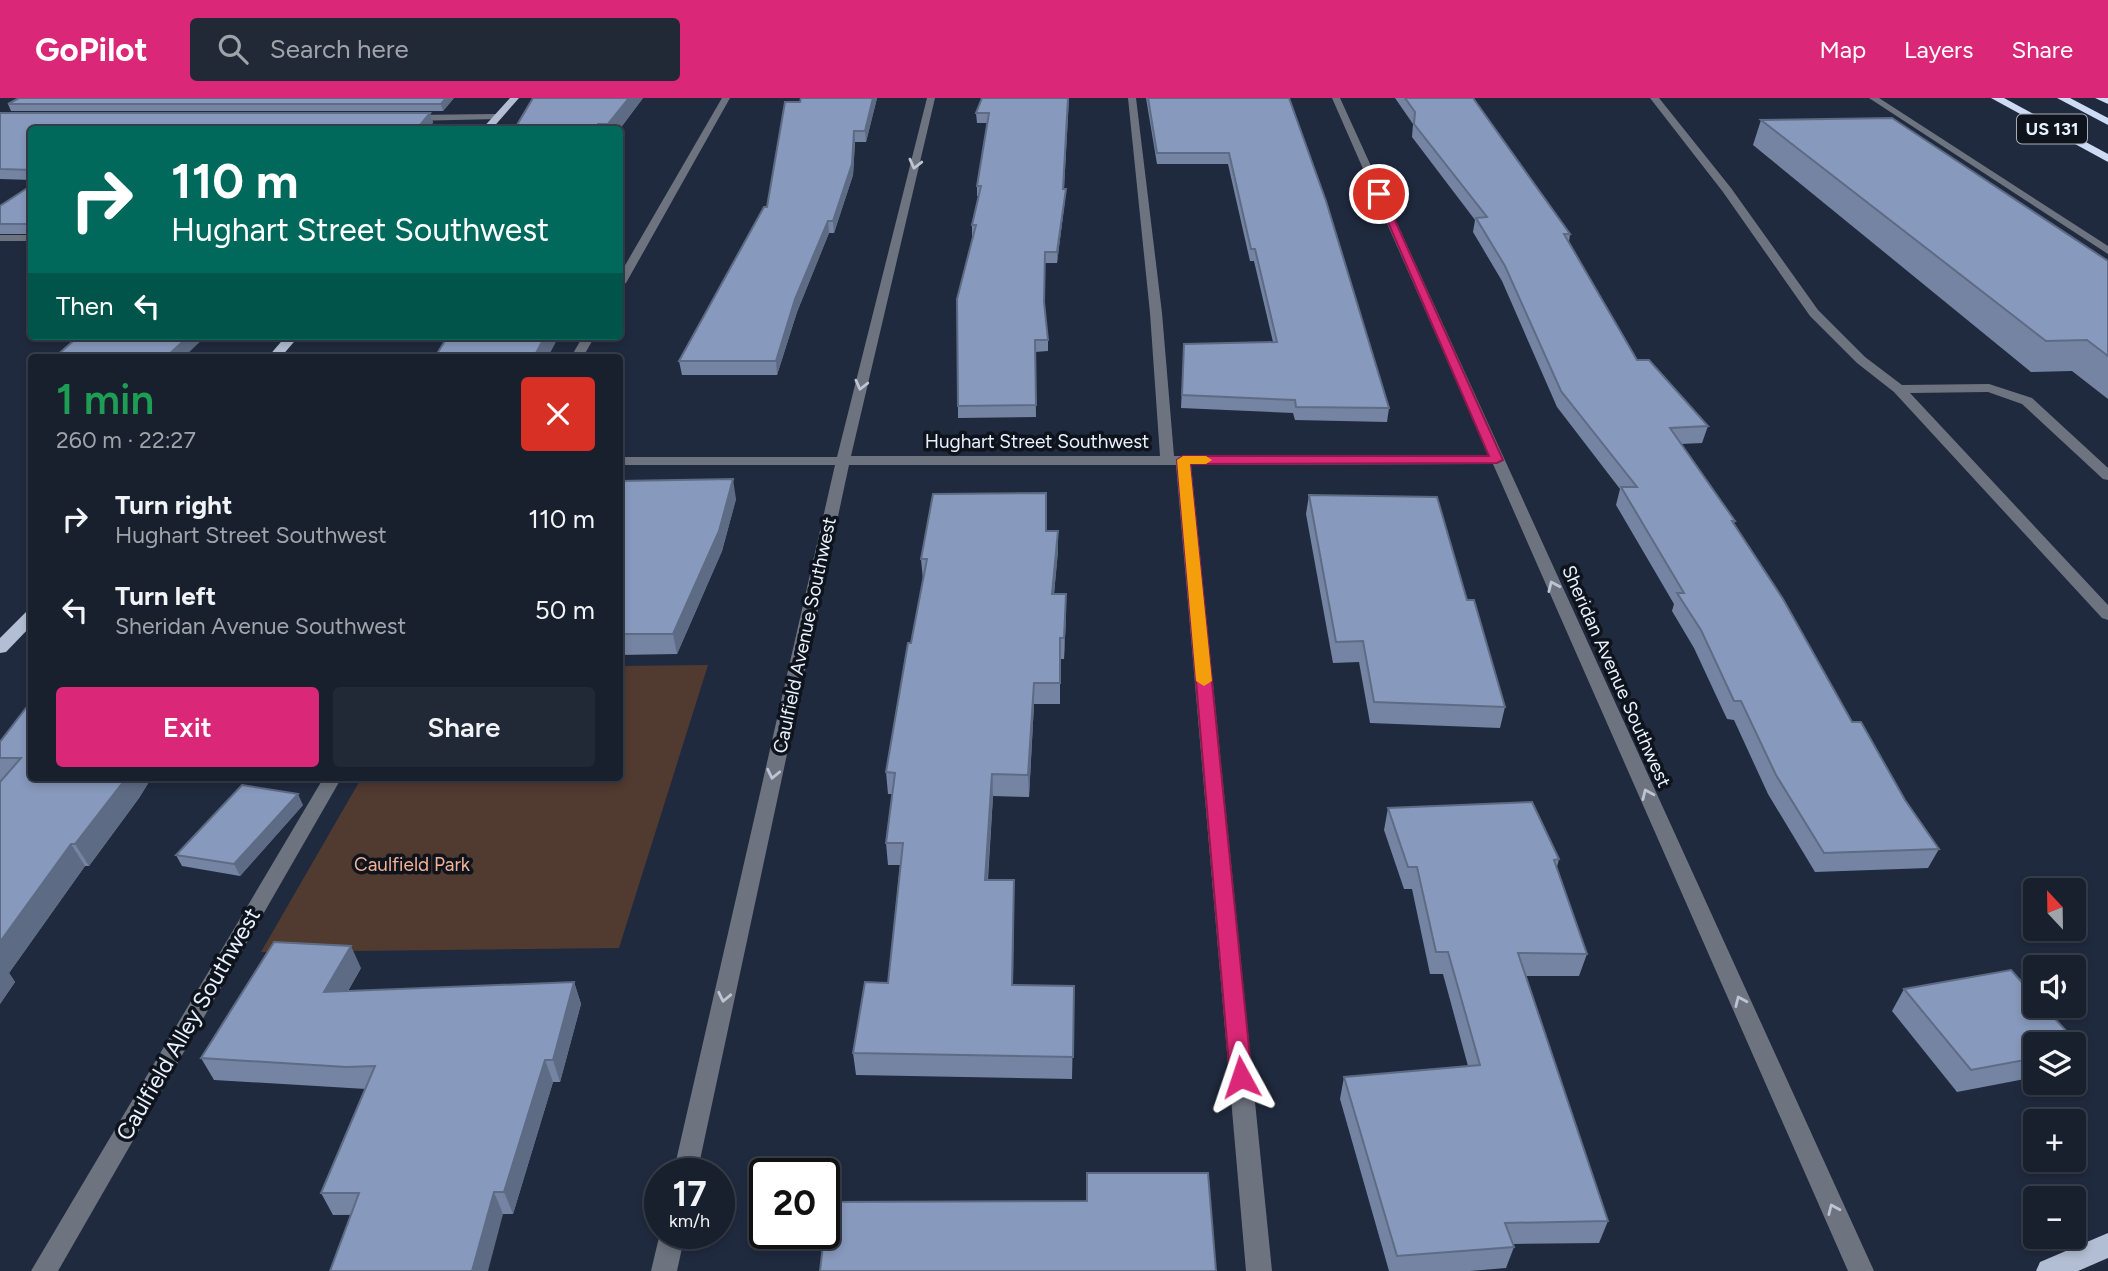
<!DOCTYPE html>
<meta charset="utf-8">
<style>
:root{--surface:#18202e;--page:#212836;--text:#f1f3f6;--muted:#9fa3aa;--line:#363e4a;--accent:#db2777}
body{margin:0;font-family:Figtree,sans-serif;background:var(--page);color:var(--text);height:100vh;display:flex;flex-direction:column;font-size:26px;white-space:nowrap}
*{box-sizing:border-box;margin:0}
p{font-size:23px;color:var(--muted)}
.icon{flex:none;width:38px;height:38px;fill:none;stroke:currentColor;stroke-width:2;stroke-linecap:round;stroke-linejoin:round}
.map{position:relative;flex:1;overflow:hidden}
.details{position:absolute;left:28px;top:256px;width:595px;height:427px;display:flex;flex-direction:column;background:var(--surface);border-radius:7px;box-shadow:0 4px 10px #0003,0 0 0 2px var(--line)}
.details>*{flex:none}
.top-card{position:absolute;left:28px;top:28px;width:595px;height:214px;border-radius:7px;box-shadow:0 4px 10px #0003,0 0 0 2px var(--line);background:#00695c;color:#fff;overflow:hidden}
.needle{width:46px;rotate:338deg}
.controls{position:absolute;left:2023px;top:780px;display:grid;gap:14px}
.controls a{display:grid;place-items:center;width:63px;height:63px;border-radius:7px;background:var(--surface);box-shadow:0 4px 10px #0003,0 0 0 2px var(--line);font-size:35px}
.speed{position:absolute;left:644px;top:1060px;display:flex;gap:14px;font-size:35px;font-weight:700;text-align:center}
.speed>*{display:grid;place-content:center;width:91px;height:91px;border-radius:50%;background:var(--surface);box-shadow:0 4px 10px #0003,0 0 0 2px var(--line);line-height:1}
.speed small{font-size:18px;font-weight:400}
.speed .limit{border:4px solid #111;border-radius:10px;background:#fff;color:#111}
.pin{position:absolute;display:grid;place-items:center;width:60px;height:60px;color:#fff;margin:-30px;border:4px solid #fff;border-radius:50%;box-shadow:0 2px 7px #0007}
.me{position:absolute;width:77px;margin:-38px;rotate:355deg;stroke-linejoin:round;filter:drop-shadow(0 0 5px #0008)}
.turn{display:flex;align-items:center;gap:24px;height:147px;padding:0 28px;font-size:32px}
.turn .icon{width:91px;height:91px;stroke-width:2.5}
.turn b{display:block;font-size:49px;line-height:60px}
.then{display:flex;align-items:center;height:66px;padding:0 28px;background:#0003;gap:14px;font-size:26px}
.round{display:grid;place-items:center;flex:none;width:74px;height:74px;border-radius:7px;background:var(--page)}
.head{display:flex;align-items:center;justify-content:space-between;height:119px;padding:0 28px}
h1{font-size:42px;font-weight:600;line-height:52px;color:#1e9e55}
.action{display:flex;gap:14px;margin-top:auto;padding:14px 28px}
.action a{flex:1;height:80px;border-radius:7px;background:var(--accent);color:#fff;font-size:28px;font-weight:600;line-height:80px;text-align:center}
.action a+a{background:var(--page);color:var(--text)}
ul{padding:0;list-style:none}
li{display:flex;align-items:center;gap:21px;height:91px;padding:0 28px}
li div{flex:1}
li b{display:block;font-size:26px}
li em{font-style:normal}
header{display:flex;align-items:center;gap:42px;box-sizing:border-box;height:98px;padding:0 35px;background:var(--accent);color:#fff}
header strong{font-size:33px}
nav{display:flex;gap:38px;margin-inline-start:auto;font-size:24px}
.search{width:490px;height:63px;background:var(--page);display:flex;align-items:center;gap:18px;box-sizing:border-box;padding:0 24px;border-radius:7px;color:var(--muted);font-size:26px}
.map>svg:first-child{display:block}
</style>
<header>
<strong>GoPilot</strong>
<div class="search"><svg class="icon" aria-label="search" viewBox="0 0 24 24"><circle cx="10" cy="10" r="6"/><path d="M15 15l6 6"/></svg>Search here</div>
<nav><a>Map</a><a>Layers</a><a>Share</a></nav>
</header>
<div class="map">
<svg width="2108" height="1173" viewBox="0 0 2108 1173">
<rect width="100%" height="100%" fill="#202a3e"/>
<polygon fill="#513a30" points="708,567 619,850 261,854 362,679 620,679 620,568"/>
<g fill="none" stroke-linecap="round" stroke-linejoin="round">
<g fill="#6e747f" fill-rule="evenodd">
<polygon points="722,0 730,0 626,185 620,188 620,176"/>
<polygon points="927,0 935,0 851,358 1160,358 1150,215 1128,0 1136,0 1162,215 1174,358 1489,358 1332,0 1340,0 1874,1173 1848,1173 1493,366 1191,367 1272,1173 1246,1173 1176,367 849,367 697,1076 673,1076 835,367 620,367 620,359 837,359"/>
<polygon points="1650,0 1659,0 1731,90 1818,212 1865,259 1902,287 1989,286 2032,300 2108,370 2108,382 2103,381 2022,306 1988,294 1910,295 2108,507 2108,522 2102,520 1894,294 1857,265 1810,218 1723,94"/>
<polygon points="1869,0 1879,0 2108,148 2108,156"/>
<polygon points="496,16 501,19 499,21 409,23 404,20 409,17"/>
<rect x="0" y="137" width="32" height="6"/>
<polygon points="583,238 595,238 583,259 571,259"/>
<polygon points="324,679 342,679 58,1173 31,1173"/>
<polygon points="660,1135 685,1136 677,1173 651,1173"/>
</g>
<g fill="#b2bed4" fill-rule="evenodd">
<polygon points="510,0 519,0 491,32 481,32"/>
<polygon points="286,238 299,238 281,259 268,259"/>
<polygon points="32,512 32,527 6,554 0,555 0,540 26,514"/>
<polygon points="2108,1135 2108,1160 2078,1173 2036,1173 2040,1164"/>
</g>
<g fill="#cddbf5" fill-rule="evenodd">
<polygon points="1991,0 2004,0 2108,56 2108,64"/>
<polygon points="2057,0 2070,0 2108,20 2108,27"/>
<polygon points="2095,0 2108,0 2108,6"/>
</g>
</g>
<g fill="#7484a2">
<polygon points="454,0 443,13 11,13 8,6"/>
<polygon points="643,0 619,32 514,32"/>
<polygon points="877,0 866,44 855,44 853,77 834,135 829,135 797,214 777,277 682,277 679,263 767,109"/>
<polygon points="1069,0 1064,91 1065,101 1057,165 1045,165 1044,206 1048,242 1048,253 1035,254 1036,319 958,320 958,308 973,138 972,138 972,127 979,98 977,98 977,88 987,25 977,25 976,15"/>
<polygon points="1146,0 1289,0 1389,310 1387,324 1295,322 1293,315 1181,310 1184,246 1273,244 1254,163 1250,163 1228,66 1157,66"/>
<polygon points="1395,0 1473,0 1570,136 1569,144 1637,262 1708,328 1702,345 1681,346 1735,423 1734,426 1852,624 1905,702 1939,751 1928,770 1815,774 1768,696 1734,622 1727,621 1694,550 1672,513 1674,506 1616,407 1620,391 1557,309 1502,183 1473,134 1475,122 1412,39 1413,26"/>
<polygon points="0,15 430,15 433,25 32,32 32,82 0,81"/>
<polygon points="1761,22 2108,163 2108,301 2072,273 2031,274 1753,47"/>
<polygon points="32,87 32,136 0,136 0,108"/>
<polygon points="620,383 736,401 722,453 677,556 620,557"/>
<polygon points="1309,397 1467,502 1505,609 1500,630 1370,625 1359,564 1333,565 1306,416"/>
<polygon points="1046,433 1058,433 1058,453 1054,496 1066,517 1064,561 1060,561 1060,606 1034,606 1029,699 993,698 988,782 1014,782 1013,887 1074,888 1072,981 856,977 853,955 888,885 900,767 888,767 886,745 892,696 888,696 886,674 923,482 921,461"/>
<polygon points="32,610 32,679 152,679 139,700 89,768 85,768 9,875 15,884 0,906 1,683 0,682 0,644"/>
<polygon points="303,707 240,778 182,768 176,757"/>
<polygon points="1388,710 1559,761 1557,769 1587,856 1579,878 1525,878 1608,1123 1599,1145 1513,1146 1514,1149 1506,1170 1470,1173 1389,1173 1340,1001 1344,979 1468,968 1443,876 1430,876 1412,791 1404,791 1384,732"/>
<polygon points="361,870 348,893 574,884 581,906 560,984 553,984 513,1116 333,1117 321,1095 366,991 214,982 201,960"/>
<polygon points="2011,872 2035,899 2035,908 2043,908 2083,951 2074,964 2074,947 2035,947 2035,979 1957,994 1892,913 1904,891"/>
</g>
<g fill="#5e6b84">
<polygon points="446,0 454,0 443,13 441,6"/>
<polygon points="629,0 643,0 619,32 609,32 608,26"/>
<polygon points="873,0 877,0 866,44 865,33"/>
<polygon points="430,15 433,25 427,32 416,32"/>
<polygon points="854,33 855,44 853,77 834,135 833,123"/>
<polygon points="1066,91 1065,101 1057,165 1057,154"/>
<polygon points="828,123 829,135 797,214 777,277 776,263 795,201"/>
<polygon points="189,238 206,238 184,259 166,259"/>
<polygon points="545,238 559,238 548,259 534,259"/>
<polygon points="733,381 736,401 722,453 677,556 673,536"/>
<polygon points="1058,433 1058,453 1052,517 1052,496"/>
<polygon points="1066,496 1066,517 1064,561 1064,540"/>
<polygon points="1034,585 1034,606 1029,699 1028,677"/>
<polygon points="992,676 993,698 986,804 985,782"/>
<polygon points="127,679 152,679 139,700 89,768 75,746"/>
<polygon points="298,696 303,707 240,778 234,766"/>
<polygon points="71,746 85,768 9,875 15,884 0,906 0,844"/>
<polygon points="1014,782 1014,804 1012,909 1012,887"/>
<polygon points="351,848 361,870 335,916 324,894"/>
<polygon points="574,884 581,906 560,984 553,962"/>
<polygon points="545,962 553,984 513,1116 504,1094"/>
<polygon points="494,1094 503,1116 488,1173 472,1173"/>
</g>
<g fill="#8799bc" stroke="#5e6b84" stroke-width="2">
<polygon points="19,0 446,0 441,6 8,6"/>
<polygon points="533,0 629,0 608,26 598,26 596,32 514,32"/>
<polygon points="801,0 873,0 865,33 854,33 852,66 833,123 828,123 795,201 776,263 679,263 764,109 767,109 785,4 800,4"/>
<polygon points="982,0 1068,0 1063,91 1066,91 1057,154 1045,154 1044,204 1048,242 1035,242 1036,307 958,308 957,201 976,127 972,127 981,88 977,88 989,15 976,15"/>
<polygon points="1148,0 1289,0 1326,103 1389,310 1296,309 1295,302 1182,297 1184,246 1277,244 1255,151 1251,151 1229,55 1157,55"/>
<polygon points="1405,0 1473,0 1570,136 1564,136 1637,262 1649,262 1708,328 1670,330 1735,423 1732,423 1783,501 1852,624 1861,624 1905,702 1939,751 1824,755 1776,677 1741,603 1734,603 1701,532 1677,495 1684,495 1621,389 1637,389 1561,293 1505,168 1476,120 1487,119 1414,26 1415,14"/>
<polygon points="0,15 430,15 416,32 32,32 32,72 0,71"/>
<polygon points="1892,20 2108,163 2108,258 2087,242 2046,243 1761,22"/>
<polygon points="32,87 32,126 0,126 0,108"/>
<polygon points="79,238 189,238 166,259 55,259"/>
<polygon points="448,238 545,238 534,259 435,259"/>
<polygon points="733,381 719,433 673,536 620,536 620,383"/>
<polygon points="1046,395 1046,433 1058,433 1052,496 1066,496 1064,540 1060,540 1060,585 1034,585 1028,677 992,676 985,782 1014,782 1012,887 1074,888 1073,959 853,955 865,884 888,885 903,745 886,745 895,675 886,674 908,545 911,545 927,461 921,461 933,396"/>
<polygon points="1309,397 1437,399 1467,502 1474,502 1505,609 1374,604 1363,543 1336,544"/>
<polygon points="26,610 32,610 32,679 127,679 75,746 71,746 0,844 0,684 21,660 0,660 0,644"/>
<polygon points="242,687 298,696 234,766 176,757"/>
<polygon points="1532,704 1559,761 1554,762 1587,856 1518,855 1608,1123 1505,1125 1514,1149 1397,1158 1344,979 1480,967 1448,854 1436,854 1417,769 1408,769 1388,710"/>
<polygon points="274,844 351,848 324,894 574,884 553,962 545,962 504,1094 494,1094 472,1173 330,1173 359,1095 321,1095 375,968 346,969 201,960"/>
<polygon points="2011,872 2035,899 2035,908 2043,908 2083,951 2074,953 2074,947 2035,947 2035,960 1971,972 1904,891"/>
<polygon points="1087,1075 1208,1075 1216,1173 820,1173 828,1104 1087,1103"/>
</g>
<defs><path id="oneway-chevron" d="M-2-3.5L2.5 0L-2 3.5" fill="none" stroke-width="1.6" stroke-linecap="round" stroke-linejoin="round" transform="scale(1.75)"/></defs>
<g stroke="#bec5d2">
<use href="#oneway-chevron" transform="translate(915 66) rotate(104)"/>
<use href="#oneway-chevron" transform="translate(861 287) rotate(104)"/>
<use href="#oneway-chevron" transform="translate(1553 488) rotate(-114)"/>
<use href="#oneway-chevron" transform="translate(773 676) rotate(102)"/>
<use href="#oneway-chevron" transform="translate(1647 696) rotate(-114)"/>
<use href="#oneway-chevron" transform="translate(724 899) rotate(102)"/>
<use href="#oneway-chevron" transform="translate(1740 903) rotate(-114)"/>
<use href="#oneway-chevron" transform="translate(1833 1111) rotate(-114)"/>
</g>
<polygon fill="#db2777" stroke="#8e194d" stroke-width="2" points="1375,94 1383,96 1503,362 1497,365 1190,366 1252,979 1249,985 1241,988 1234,985 1230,979 1177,362 1183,358 1489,358"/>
<polygon fill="#f59e0b" points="1183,358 1206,358 1212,362 1206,366 1190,366 1212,583 1204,588 1196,583 1177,362"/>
<g text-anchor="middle" stroke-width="7" stroke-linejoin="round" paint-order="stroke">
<rect fill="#0e131c" stroke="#a7aeba" stroke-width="2" x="2017" y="16.5" width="70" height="29" rx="5"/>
<g font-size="18" font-weight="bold" fill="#e9f0fe">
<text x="2052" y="37">US 131</text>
</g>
<g font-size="19" fill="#e9f0fe" stroke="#0e131c">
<text x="1037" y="350">Hughart Street Southwest</text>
<text transform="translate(804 537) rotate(-78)" y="7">Caulfield Avenue Southwest</text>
<text transform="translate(1617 578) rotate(66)" y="7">Sheridan Avenue Southwest</text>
</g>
<g font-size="19" fill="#f3b196" stroke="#0e131c">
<text x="412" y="773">Caulfield Park</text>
</g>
<g font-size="23" fill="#e9f0fe" stroke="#0e131c">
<text transform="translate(188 926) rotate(-60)" y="8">Caulfield Alley Southwest</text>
</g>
</g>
</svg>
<div class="controls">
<a><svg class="needle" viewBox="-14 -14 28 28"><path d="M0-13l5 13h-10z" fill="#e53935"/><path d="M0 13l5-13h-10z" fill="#9fa3aa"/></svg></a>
<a><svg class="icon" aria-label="sound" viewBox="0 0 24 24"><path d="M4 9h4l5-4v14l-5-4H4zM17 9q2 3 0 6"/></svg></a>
<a><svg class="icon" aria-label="layers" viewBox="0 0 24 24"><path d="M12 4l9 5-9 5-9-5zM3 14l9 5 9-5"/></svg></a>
<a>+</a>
<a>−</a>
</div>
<div class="speed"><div>17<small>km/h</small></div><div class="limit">20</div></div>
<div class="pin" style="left:1379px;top:96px;background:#d93025"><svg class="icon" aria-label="arrive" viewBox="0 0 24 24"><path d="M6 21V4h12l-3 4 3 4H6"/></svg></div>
<svg class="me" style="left:1241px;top:979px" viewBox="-20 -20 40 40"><path d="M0-17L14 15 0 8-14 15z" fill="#db2777" stroke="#fff" stroke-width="4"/></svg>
<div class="top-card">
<div class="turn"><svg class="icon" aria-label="right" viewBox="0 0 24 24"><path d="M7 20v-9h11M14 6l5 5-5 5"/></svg><div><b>110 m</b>Hughart Street Southwest</div></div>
<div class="then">Then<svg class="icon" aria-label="left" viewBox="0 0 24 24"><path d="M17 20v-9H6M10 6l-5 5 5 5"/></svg></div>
</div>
<section class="details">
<div class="head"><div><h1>1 min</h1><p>260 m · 22:27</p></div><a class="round" style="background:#d93025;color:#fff"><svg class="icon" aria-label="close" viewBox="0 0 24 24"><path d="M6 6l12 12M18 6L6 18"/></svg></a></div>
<ul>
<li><svg class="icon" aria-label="right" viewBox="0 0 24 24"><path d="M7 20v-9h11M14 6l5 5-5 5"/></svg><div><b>Turn right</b><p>Hughart Street Southwest</p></div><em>110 m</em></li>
<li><svg class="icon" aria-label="left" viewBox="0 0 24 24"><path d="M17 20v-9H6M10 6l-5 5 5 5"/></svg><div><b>Turn left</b><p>Sheridan Avenue Southwest</p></div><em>50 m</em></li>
</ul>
<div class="action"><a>Exit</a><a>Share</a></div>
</section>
</div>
